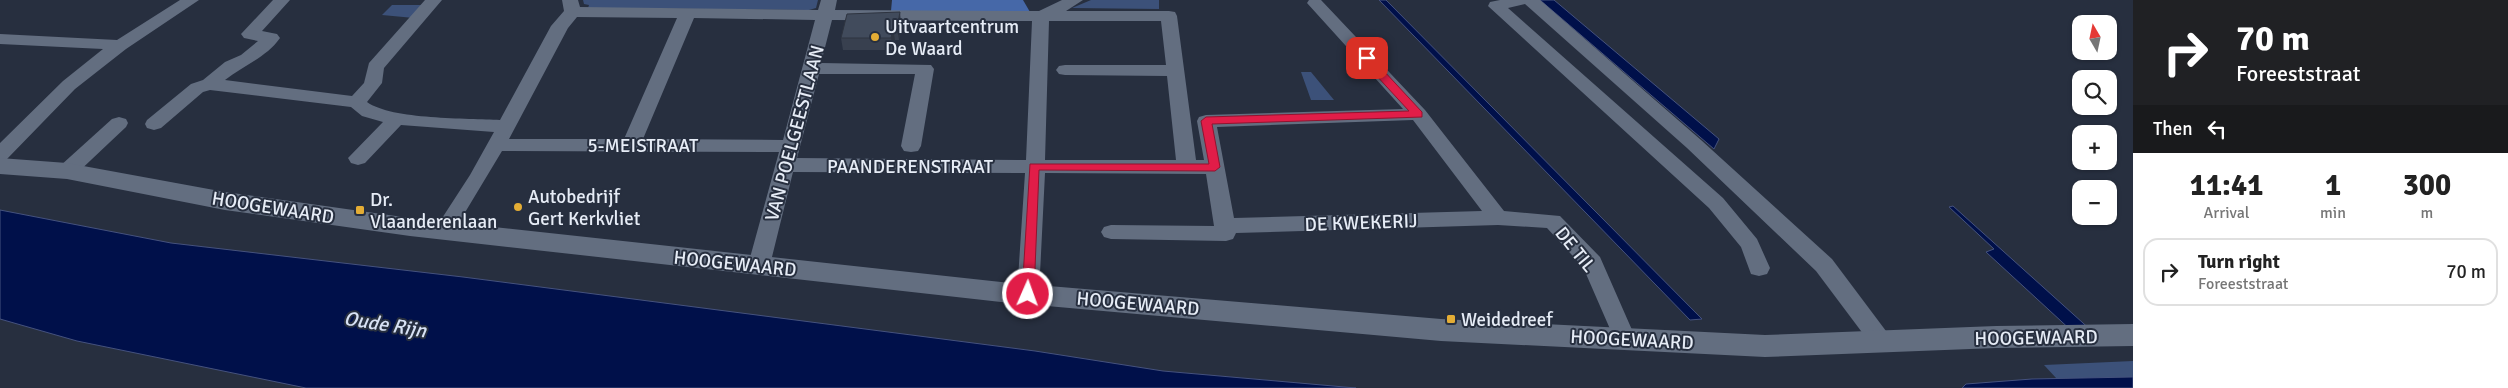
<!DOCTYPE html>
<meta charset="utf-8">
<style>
:root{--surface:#fff;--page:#f2f2f2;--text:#222;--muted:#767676;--line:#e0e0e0}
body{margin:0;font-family:Signika,sans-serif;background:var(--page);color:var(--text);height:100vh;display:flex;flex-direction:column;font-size:19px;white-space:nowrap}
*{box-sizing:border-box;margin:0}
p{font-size:16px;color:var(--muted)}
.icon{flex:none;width:28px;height:28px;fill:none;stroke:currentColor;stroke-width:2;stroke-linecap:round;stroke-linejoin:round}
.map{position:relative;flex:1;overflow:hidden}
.drawer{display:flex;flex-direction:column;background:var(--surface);width:375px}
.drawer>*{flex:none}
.guide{background:#202124;color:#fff;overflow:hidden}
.needle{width:32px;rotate:351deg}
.fabs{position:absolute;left:2072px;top:15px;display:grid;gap:10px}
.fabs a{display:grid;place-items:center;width:45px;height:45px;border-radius:10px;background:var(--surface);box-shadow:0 1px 4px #0004;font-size:25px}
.pin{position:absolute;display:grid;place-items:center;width:42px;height:42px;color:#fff;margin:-21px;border-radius:10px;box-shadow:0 2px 8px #0006}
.me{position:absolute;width:55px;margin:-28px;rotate:2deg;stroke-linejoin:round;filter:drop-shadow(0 0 4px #0008)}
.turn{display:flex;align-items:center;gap:18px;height:105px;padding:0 20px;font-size:22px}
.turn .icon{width:65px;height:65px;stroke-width:2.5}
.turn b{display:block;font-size:35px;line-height:42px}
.then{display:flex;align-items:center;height:48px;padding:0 20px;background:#0003;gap:10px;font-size:19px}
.eta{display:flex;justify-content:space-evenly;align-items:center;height:85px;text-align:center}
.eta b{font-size:30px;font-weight:800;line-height:35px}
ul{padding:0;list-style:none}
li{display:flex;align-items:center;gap:15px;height:68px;margin:0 10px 8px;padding:0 10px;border:2px solid var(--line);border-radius:15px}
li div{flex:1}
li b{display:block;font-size:19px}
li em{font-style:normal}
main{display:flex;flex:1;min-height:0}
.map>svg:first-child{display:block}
</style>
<main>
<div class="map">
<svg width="2133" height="388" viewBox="0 0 2133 388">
<rect width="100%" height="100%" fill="#272f3f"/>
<g fill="#3c5179">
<polygon points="583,0 818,0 816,8 809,10 588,8 589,5 584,4"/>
<polygon points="1091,0 1159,0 1159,9 1072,8"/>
<polygon points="392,5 424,5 414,18 382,15"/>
<polygon points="1301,72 1311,72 1334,100 1311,100"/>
<polygon points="2133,361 2133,377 2057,379 2044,365"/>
</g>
<polygon fill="#4668a8" points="892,0 1023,0 1030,12 891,11"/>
<g fill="#00104a" stroke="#45527e">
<polygon points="1379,0 1386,0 1702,319 1690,320"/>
<polygon points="1540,0 1554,0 1719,139 1714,149"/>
<polygon points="1953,206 2093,332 2074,333 1986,252 1994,249 1949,207"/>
<polygon points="0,210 171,243 463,277 1035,351 1163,371 1356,388 306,388 77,341 0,319"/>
<polygon points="2133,377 2133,388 1962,388 1966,384 2032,379"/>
</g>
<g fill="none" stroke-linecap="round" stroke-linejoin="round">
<g fill="#636e80" fill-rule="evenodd">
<polygon points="180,0 199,0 126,49 75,89 7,159 0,160 0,143 63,81 103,49 0,44 0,34 117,40"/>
<path d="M273 0H290L262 31 277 34 280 38C266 58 242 66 225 80L352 96 364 83 369 63 425 0H442L384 68 382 83 367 102C392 120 468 118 500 120L551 26 564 11 562 0H578L580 7 818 10 821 0H837L835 10 1039 11 1062 0H1083L1066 11H1169L1175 12 1177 16 1196 160H1204L1197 121 1199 117 1206 115 1403 109 1307 3 1309 0H1321L1425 110 1504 211 1560 216 1600 257 1636 339 1633 345 1625 348 1617 345 1583 267 1547 228 1498 225 1236 233 1233 239 1226 241 1111 239 1104 237 1101 232 1104 227 1111 225 1214 226 1206 174 1045 173 1039 294 1036 300 1028 302 1020 300 1017 294 1025 173 793 172 770 265 767 271 759 273 751 271 748 265 779 152 502 151 452 234 445 236 438 234 435 229 470 175 494 132 401 125 365 163 358 165 351 163 348 158 383 122 362 116 351 107 210 90 203 92 161 128 154 130 147 128 145 124 147 120 191 84 203 80 225 62 241 55 258 41 244 38 241 34ZM577 17 677 18 624 139H509L568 28ZM694 18 815 20 783 140 643 139ZM832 20 1032 21 1026 160 797 158 819 74H915L901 146 904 151 911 152 918 151 921 146 934 69 931 65 821 63ZM1049 21H1161L1166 65H1065L1059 66 1056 70 1059 74 1065 75 1167 76 1176 160H1045ZM1413 120 1482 211 1234 218 1217 127Z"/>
<polygon points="1500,0 1540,0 1701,140 1832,259 1889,335 1892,341 1889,347 1881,350 1873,347 1816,271 1687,148 1525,4 1508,8 1723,198 1757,239 1770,268 1767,274 1759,276 1751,274 1741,247 1709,208 1488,6 1490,2"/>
<polygon points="119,117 126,119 128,123 126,127 74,176 67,178 60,176 57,171 60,166 112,119"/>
</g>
<polygon fill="#636e80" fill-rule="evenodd" points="0,158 67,163 225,192 410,218 1001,282 1441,319 1765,335 1996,326 2133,324 2133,346 1996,348 1765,357 1441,341 1001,302 410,236 225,210 67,179 0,174"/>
</g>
<polygon fill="#38404f" points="901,24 899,40 895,40 893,50 843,50 841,38"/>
<g fill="#2e3440">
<polygon points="900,12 901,24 899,40 897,28"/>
<polygon points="893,28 895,40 893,50 891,38"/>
</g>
<polygon fill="#414b5c" stroke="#2e3440" points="900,12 897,28 893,28 891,38 841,38 847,14"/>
<polygon fill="#e11d48" stroke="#92132f" points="1367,55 1370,56 1422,112 1422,117 1212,124 1220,167 1215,171 1039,170 1034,294 1028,299 1024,297 1022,294 1030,164 1209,164 1201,121 1206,117 1409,111 1363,61 1363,56"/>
<g fill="#e4ad35" stroke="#272f3f" stroke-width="2">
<circle cx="875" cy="37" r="5"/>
<circle cx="518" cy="207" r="5"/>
<rect x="355" y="205" width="10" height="10" rx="2.5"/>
<rect x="1446" y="314" width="10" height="10" rx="2.5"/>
</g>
<g text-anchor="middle" stroke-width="4" stroke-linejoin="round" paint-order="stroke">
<g font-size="19" fill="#e6ecf6" stroke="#272f3f" text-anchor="start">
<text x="885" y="33">Uitvaartcentrum<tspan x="885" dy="22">De Waard</tspan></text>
<text x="528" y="203">Autobedrijf<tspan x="528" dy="22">Gert Kerkvliet</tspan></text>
<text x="370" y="206">Dr.<tspan x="370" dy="22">Vlaanderenlaan</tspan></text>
<text x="1461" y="326">Weidedreef</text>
</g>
<g font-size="19" fill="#e6ecf6" stroke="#272f3f">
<text transform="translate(794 133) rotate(-75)" y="7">VAN POELGEESTLAAN</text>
<text x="643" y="152">5-MEISTRAAT</text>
<text x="910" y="173">PAANDERENSTRAAT</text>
<text transform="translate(273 207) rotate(9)" y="7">HOOGEWAARD</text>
<text transform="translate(1361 222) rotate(-2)" y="7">DE KWEKERIJ</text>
<text transform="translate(1576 249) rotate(51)" y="7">DE TIL</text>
<text transform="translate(735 263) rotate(6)" y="7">HOOGEWAARD</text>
<text transform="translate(1138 303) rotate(5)" y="7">HOOGEWAARD</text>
<text transform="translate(2036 337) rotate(-1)" y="7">HOOGEWAARD</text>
<text transform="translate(1632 339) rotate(3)" y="7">HOOGEWAARD</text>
</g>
<g font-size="20" font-style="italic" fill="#d8e2f5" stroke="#272f3f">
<text transform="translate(385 324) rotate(9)" y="7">Oude Rijn</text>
</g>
</g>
</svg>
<div class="fabs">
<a><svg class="needle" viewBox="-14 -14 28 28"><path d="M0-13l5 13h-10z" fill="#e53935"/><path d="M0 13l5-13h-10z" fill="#767676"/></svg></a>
<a><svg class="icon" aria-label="search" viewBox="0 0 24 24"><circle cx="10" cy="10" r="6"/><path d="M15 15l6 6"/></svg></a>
<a>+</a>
<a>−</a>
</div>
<div class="pin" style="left:1367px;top:58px;background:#d93025"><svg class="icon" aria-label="arrive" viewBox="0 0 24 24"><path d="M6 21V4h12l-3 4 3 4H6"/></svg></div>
<svg class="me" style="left:1028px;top:294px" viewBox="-20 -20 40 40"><circle r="17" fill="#e11d48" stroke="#fff" stroke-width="3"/><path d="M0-11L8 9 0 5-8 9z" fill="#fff"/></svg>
</div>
<section class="drawer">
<div class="guide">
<div class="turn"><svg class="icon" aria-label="right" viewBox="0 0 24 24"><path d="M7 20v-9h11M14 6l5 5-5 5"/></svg><div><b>70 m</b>Foreeststraat</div></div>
<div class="then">Then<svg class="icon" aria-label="left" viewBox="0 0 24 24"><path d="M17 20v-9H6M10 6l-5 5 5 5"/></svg></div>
</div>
<div class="eta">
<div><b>11:41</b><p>Arrival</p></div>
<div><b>1</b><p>min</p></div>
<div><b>300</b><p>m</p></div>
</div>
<ul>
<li><svg class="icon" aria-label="right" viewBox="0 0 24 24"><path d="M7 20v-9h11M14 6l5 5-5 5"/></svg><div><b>Turn right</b><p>Foreeststraat</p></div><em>70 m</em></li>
</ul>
</section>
</main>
